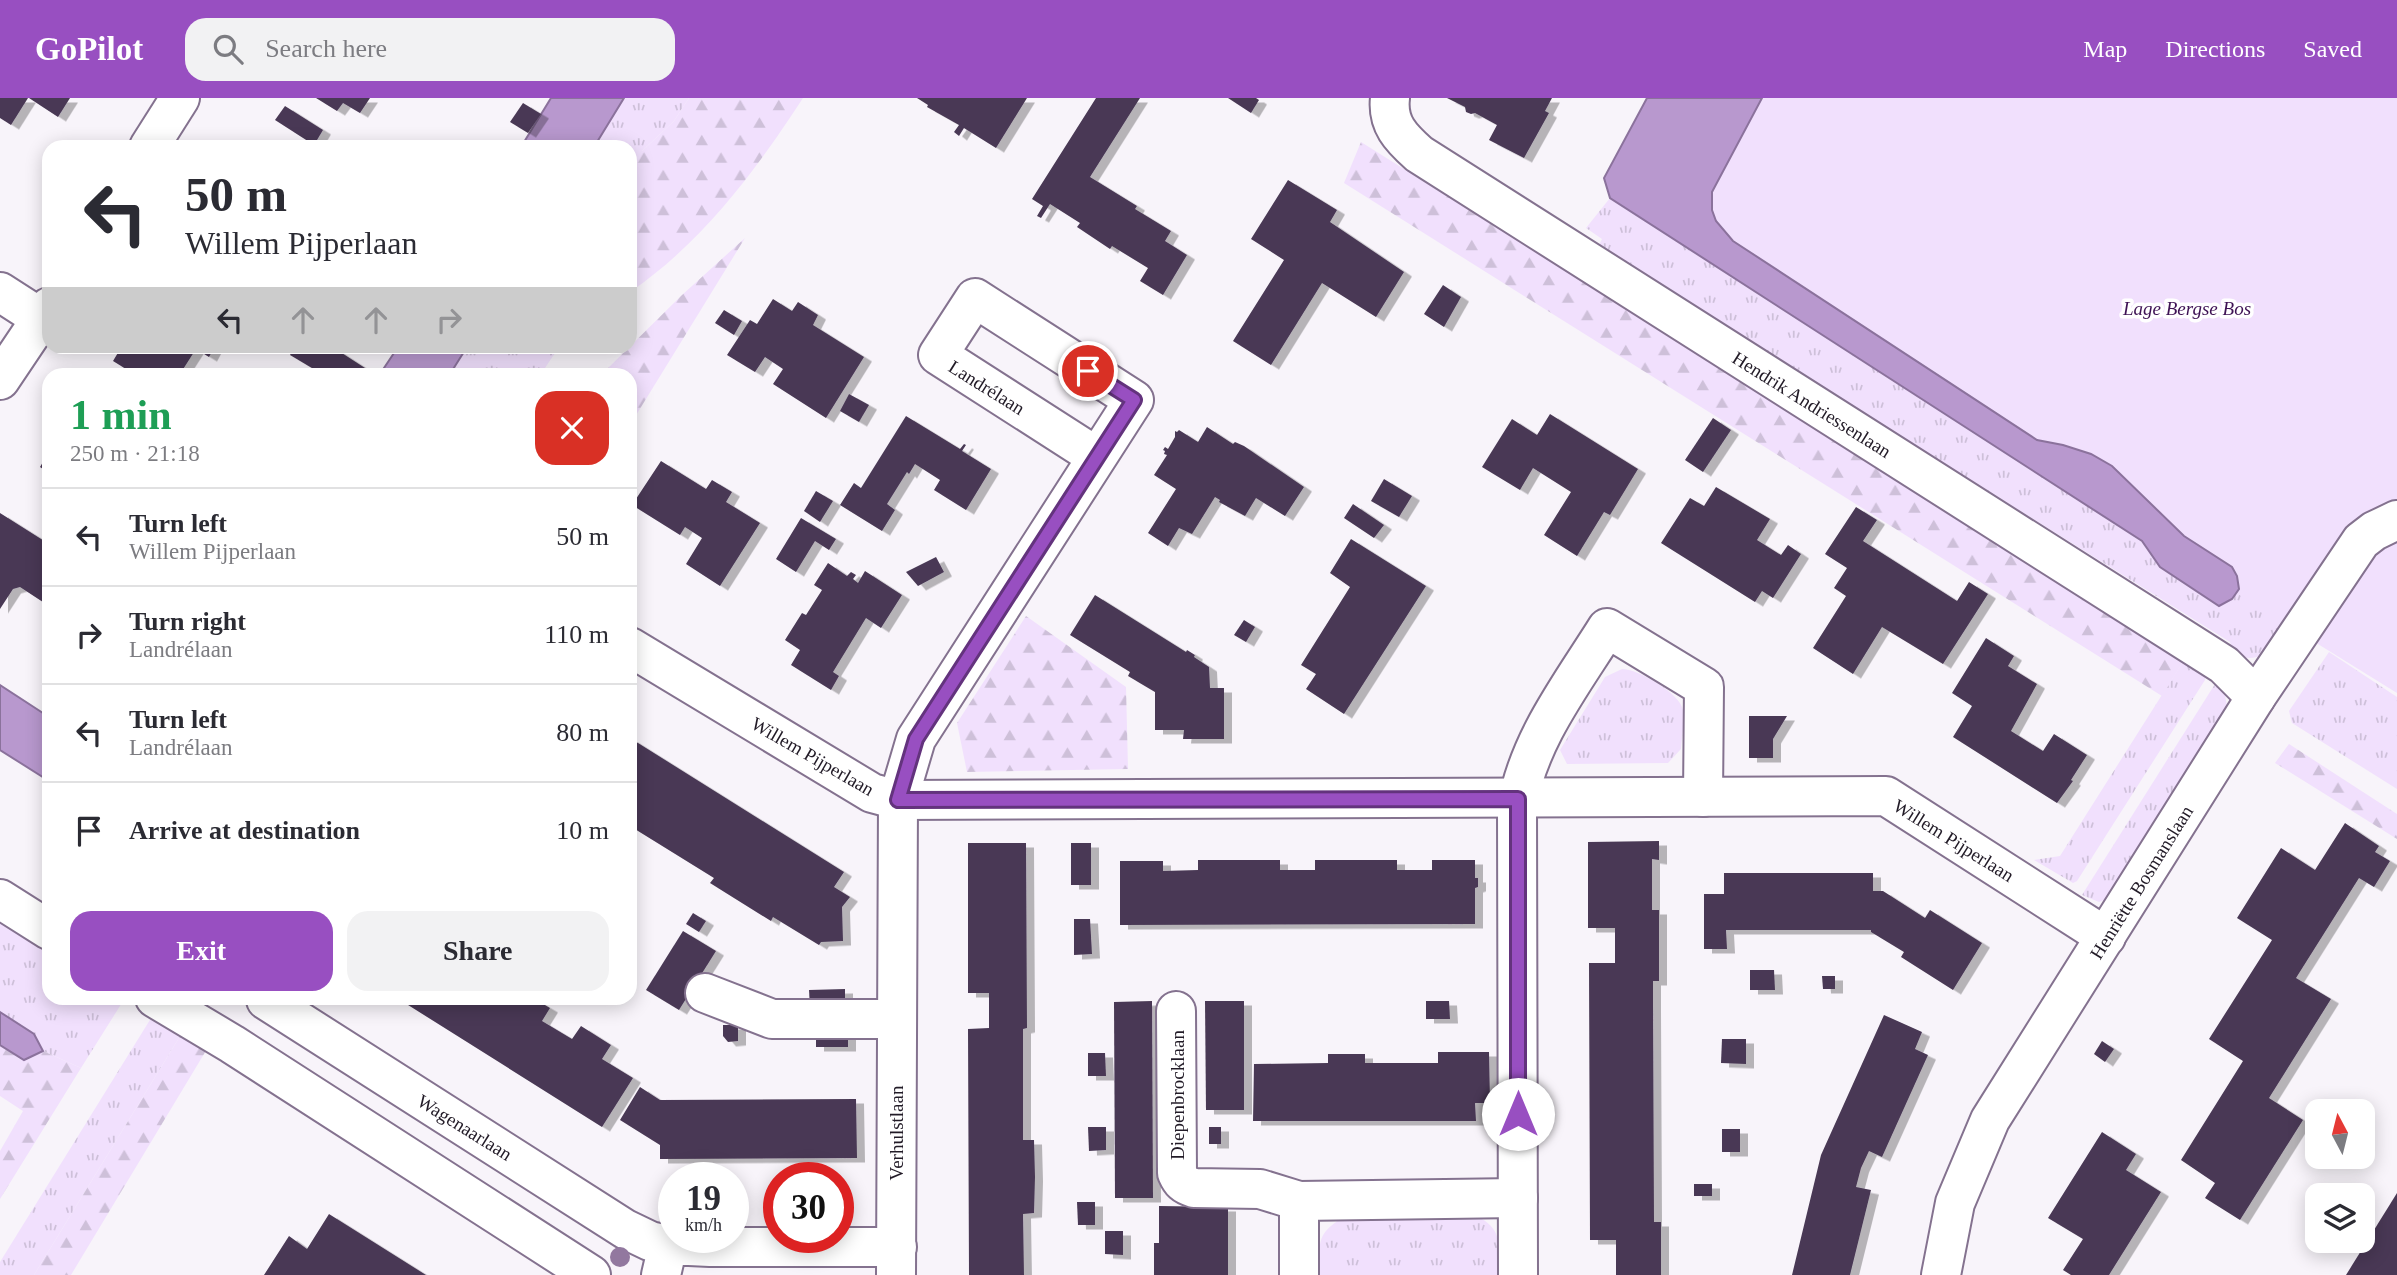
<!DOCTYPE html>
<meta charset="utf-8">
<style>
:root{--surface:#fff;--page:#f2f2f3;--text:#2b2b33;--muted:#7c7c81;--line:#e1e1e2;--accent:#984fc1}
body{margin:0;font-family:"Times New Roman",serif;background:var(--page);color:var(--text);height:100vh;display:flex;flex-direction:column;font-size:26px;white-space:nowrap}
*{box-sizing:border-box;margin:0}
p{font-size:23px;color:var(--muted)}
.icon{flex:none;width:38px;height:38px;fill:none;stroke:currentColor;stroke-width:2;stroke-linecap:round;stroke-linejoin:round}
.map{position:relative;flex:1;overflow:hidden}
.drawer{position:absolute;left:42px;top:270px;width:595px;height:637px;display:flex;flex-direction:column;background:var(--surface);border-radius:21px;box-shadow:0 4px 18px #0003}
.drawer>*{flex:none}
.top-card{position:absolute;left:42px;top:42px;width:595px;height:214px;border-radius:21px;box-shadow:0 4px 18px #0003;background:#fff;color:var(--text);overflow:hidden}
.needle{width:46px;rotate:353deg}
.tools{position:absolute;left:2305px;top:1001px;display:grid;gap:14px}
.tools a{display:grid;place-items:center;width:70px;height:70px;border-radius:14px;background:var(--surface);box-shadow:0 4px 18px #0003;font-size:35px}
.speed{position:absolute;left:658px;top:1064px;display:flex;gap:14px;font-size:35px;font-weight:700;text-align:center}
.speed>*{display:grid;place-content:center;width:91px;height:91px;border-radius:50%;background:var(--surface);box-shadow:0 4px 18px #0003;line-height:1}
.speed small{font-size:18px;font-weight:400}
.speed .limit{border:10px solid #d22;background:#fff;color:#111}
.pin{position:absolute;display:grid;place-items:center;width:60px;height:60px;color:#fff;margin:-30px;border:4px solid #fff;border-radius:50%;box-shadow:0 2px 7px #0007}
.me{position:absolute;width:77px;margin:-38px;rotate:0deg;stroke-linejoin:round;filter:drop-shadow(0 0 5px #0008)}
.turn{display:flex;align-items:center;gap:24px;height:147px;padding:0 28px;font-size:32px}
.turn .icon{width:91px;height:91px;stroke-width:2.5}
.turn b{display:block;font-size:49px;line-height:60px}
.lanes{display:flex;align-items:center;height:66px;padding:0 28px;background:#0003;justify-content:center;gap:35px;direction:ltr}
.lanes .off{opacity:.35}
.round{display:grid;place-items:center;flex:none;width:74px;height:74px;border-radius:21px;background:var(--page)}
.overview{display:flex;align-items:center;justify-content:space-between;height:119px;padding:0 28px}
h1{font-size:42px;font-weight:800;line-height:52px;color:#1e9e55}
.cta{display:flex;gap:14px;margin-top:auto;padding:14px 28px}
.cta a{flex:1;height:80px;border-radius:21px;background:var(--accent);color:#fff;font-size:28px;font-weight:800;line-height:80px;text-align:center}
.cta a+a{background:var(--page);color:var(--text)}
ul{padding:0;list-style:none}
li{display:flex;align-items:center;gap:21px;height:98px;padding:0 28px;border-top:2px solid var(--line)}
li div{flex:1}
li b{display:block;font-size:26px}
li em{font-style:normal}
header{display:flex;align-items:center;gap:42px;box-sizing:border-box;height:98px;padding:0 35px;background:var(--accent);color:#fff}
header strong{font-size:33px}
nav{display:flex;gap:38px;margin-inline-start:auto;font-size:24px}
.search{width:490px;height:63px;background:var(--page);display:flex;align-items:center;gap:18px;box-sizing:border-box;padding:0 24px;border-radius:21px;color:var(--muted);font-size:26px}
.map>svg:first-child{display:block}
</style>
<header>
<strong>GoPilot</strong>
<div class="search"><svg class="icon" aria-label="search" viewBox="0 0 24 24"><circle cx="10" cy="10" r="6"/><path d="M15 15l6 6"/></svg>Search here</div>
<nav><a>Map</a><a>Directions</a><a>Saved</a></nav>
</header>
<div class="map">
<svg width="2397" height="1177" viewBox="0 0 2397 1177">
<defs>
<pattern id="grass-tufts" width="24" height="20" patternUnits="userSpaceOnUse" patternTransform="scale(1.75)"><rect width="24" height="20" fill="#f1e0fd"/><path d="M3 7l-1-3M5 7V3M7 7l1-3M15 17l-1-3M17 17v-4M19 17l1-3" fill="none" stroke="#cec0d9"/></pattern>
<pattern id="forest-firs" width="22" height="20" patternUnits="userSpaceOnUse" patternTransform="scale(1.75)"><rect width="22" height="20" fill="#f1e0fd"/><path d="M5 1l3.5 6h-7zM16 11l3.5 6h-7z" fill="#cec0d9"/></pattern>
<filter id="shadow"><feDropShadow dx="8" dy="4.5" stdDeviation="0" flood-color="#0004"/></filter>
</defs>
<rect width="100%" height="100%" fill="#f8f4fa"/>
<g fill="url(#grass-tufts)">
<polygon points="624,0 689,0 674,23 642,53 630,53 630,49 594,49"/>
<path d="M1610 100 2142 443 2160 469 2219 508 2239 491 2397 264 2275 549C2258 560 2254 563 2234 557L2230 544 1598 149 1602 141 1586 130Z"/>
<polygon points="467,249 559,249 541,276 450,276"/>
<polygon points="2329,554 2397,599 2397,691 2292,625 2289,613"/>
<polygon points="2184,562 2206,576 2205,582 2077,783 2073,785 2034,762 2060,758"/>
<path d="M1622 571C1638 571 1680 595 1683 612 1685 624 1682 638 1681 651L1668 665 1567 666 1560 652 1605 579Z"/>
<polygon points="2215,586 2225,597 2228,614 2114,798 2099,804 2082,797"/>
<polygon points="0,821 49,852 49,900 125,900 81,970 43,953 34,936 0,914"/>
<polygon points="153,917 182,935 34,1177 0,1177 0,1164"/>
<path d="M1345 1118 1478 1119C1505 1132 1498 1151 1498 1177H1320C1320 1145 1314 1137 1345 1118Z"/>
</g>
<g fill="url(#forest-firs)">
<path d="M689 0H803C756 72 702 145 630 194V53H642L674 23Z"/>
<polygon points="1361,44 2184,562 2162,598 1344,85"/>
<polygon points="745,140 630,327 630,276 602,276 682,197"/>
<polygon points="1026,518 1126,589 1128,671 967,674 957,625"/>
<polygon points="2289,646 2397,716 2397,741 2275,665"/>
<polygon points="182,935 207,951 71,1177 34,1177"/>
<polygon points="0,947 24,962 43,953 81,970 0,1101 0,1053 23,1013 0,998"/>
</g>
<polygon fill="#f1e0fd" points="1706,0 2397,0 2397,595 2247,502 1647,104"/>
<g fill="#b898ce" stroke="#8b729c" stroke-width="2">
<polygon points="551,0 624,0 594,49 521,49"/>
<polygon points="1647,0 1762,0 1712,94 1712,112 1716,123 1733,143 2037,342 2063,347 2091,356 2112,368 2184,438 2232,469 2237,478 2239,491 2232,501 2219,508 2160,469 2142,443 1610,100 1604,80"/>
<polygon points="398,249 398,248 467,249 450,276 380,276"/>
<polygon points="0,587 49,619 49,683 0,652"/>
<polygon points="0,914 34,936 43,953 24,962 0,947"/>
</g>
<g fill="#493954" filter="url(#shadow)">
<polygon points="0,0 28,0 11,27 0,20"/>
<polygon points="29,0 70,0 58,19"/>
<polygon points="316,0 370,0 360,15 343,5 337,13"/>
<polygon points="917,0 1027,0 996,50 964,30 959,38 954,34 959,27 927,9 928,7"/>
<polygon points="1096,0 1140,0 1090,79 1137,108 1135,111 1171,133 1165,143 1187,157 1163,197 1140,183 1148,170 1112,148 1110,151 1077,129 1080,125 1050,106 1041,120 1037,118 1043,108 1032,101"/>
<polygon points="1228,0 1256,0 1259,2 1251,15"/>
<polygon points="1447,0 1552,0 1545,13 1549,15 1524,60 1489,42 1497,27 1475,15 1471,16 1466,14 1465,9"/>
<polygon points="523,5 541,16 528,35 510,24"/>
<polygon points="285,8 323,32 314,47 275,22"/>
<polygon points="1288,82 1337,112 1330,124 1404,174 1376,219 1322,185 1271,267 1233,243 1284,162 1251,141"/>
<polygon points="1443,187 1461,199 1444,229 1424,216"/>
<polygon points="773,201 792,213 798,204 818,217 813,227 864,259 826,320 773,286 783,271 765,259 755,274 727,257 750,222 757,226"/>
<polygon points="724,212 742,223 734,237 715,225"/>
<polygon points="122,248 215,248 209,259 196,251 180,276 134,276 113,263"/>
<polygon points="295,248 331,248 365,270 361,276 322,276 290,257"/>
<polygon points="849,296 869,307 859,324 840,313"/>
<polygon points="1550,316 1638,371 1610,417 1604,414 1577,458 1544,437 1571,394 1533,370 1520,392 1482,369 1512,321 1537,337"/>
<polygon points="906,318 960,351 964,346 966,347 962,353 991,371 966,412 934,392 940,382 915,366 909,376 907,374 887,406 895,412 882,433 840,407 854,385 861,390"/>
<polygon points="1713,320 1731,332 1703,374 1685,362"/>
<polygon points="1207,329 1233,346 1235,344 1244,348 1304,389 1285,418 1256,400 1245,418 1219,404 1220,402 1215,399 1192,436 1179,430 1168,448 1148,435 1176,391 1154,377 1167,357 1164,356 1165,353 1163,352 1165,349 1168,351 1175,339 1175,333 1177,334 1179,332 1198,344"/>
<polygon points="49,354 49,375 40,369"/>
<polygon points="661,363 706,391 712,382 732,394 726,404 760,425 720,488 686,466 702,440 685,429 680,437 632,407"/>
<polygon points="1384,381 1412,398 1399,419 1371,403"/>
<polygon points="1716,389 1770,421 1757,442 1781,457 1788,447 1801,456 1773,500 1762,493 1755,504 1661,445 1690,400 1704,408"/>
<polygon points="816,393 833,403 820,424 804,413"/>
<polygon points="1353,406 1384,427 1374,440 1344,420"/>
<polygon points="1856,409 1877,422 1863,443 1957,503 1969,484 1988,496 1943,566 1882,529 1853,576 1813,550 1846,498 1834,490 1847,470 1825,456"/>
<polygon points="0,415 49,446 49,508 20,489 13,491 0,511"/>
<polygon points="801,420 836,441 829,452 815,443 796,474 776,461"/>
<polygon points="1351,441 1426,488 1344,616 1306,591 1316,576 1301,567 1350,489 1330,475"/>
<polygon points="936,459 944,474 918,488 906,474"/>
<polygon points="828,465 847,478 851,474 856,477 853,481 858,485 865,473 902,497 881,530 866,520 833,574 839,578 831,592 791,567 800,552 785,542 802,515 806,517 822,492 814,487"/>
<polygon points="1095,497 1186,554 1187,552 1195,557 1194,559 1209,569 1210,590 1224,590 1224,641 1183,641 1184,632 1155,632 1155,594 1128,578 1130,574 1070,537"/>
<polygon points="1244,522 1255,529 1246,544 1234,537"/>
<polygon points="1986,540 2014,558 2008,568 2037,586 2011,633 2043,653 2054,636 2087,657 2071,682 2073,683 2057,705 1953,639 1972,608 1952,595"/>
<polygon points="1749,618 1787,618 1773,641 1773,660 1749,660"/>
<polygon points="630,640 844,774 834,789 850,799 842,809 843,843 821,844 819,847 773,819 771,823 710,785 714,780 630,728"/>
<polygon points="2345,725 2379,748 2375,754 2390,763 2374,789 2359,780 2296,880 2331,901 2269,1000 2303,1022 2240,1122 2205,1100 2215,1085 2181,1062 2243,963 2209,941 2272,842 2237,820 2281,750 2315,772"/>
<polygon points="1659,743 1659,762 1652,761 1652,812 1659,812 1659,883 1653,883 1653,908 1654,1124 1661,1124 1661,1177 1616,1177 1616,1142 1590,1142 1589,865 1615,865 1615,830 1588,830 1588,744"/>
<polygon points="968,745 1026,745 1027,930 1023,931 1023,1042 1034,1042 1035,1079 1034,1115 1023,1116 1024,1177 969,1177 968,931 989,930 989,895 968,895"/>
<rect x="1071" y="745" width="20" height="42"/>
<polygon points="1198,762 1280,762 1280,772 1315,772 1315,762 1397,762 1397,772 1432,772 1432,762 1475,762 1475,780 1478,780 1478,789 1475,790 1475,826 1120,827 1120,763 1163,763 1163,773 1198,772"/>
<polygon points="1724,775 1873,775 1873,793 1883,793 1925,820 1930,812 1982,845 1953,892 1901,859 1904,854 1871,834 1871,832 1726,832 1727,851 1704,851 1704,796 1724,796"/>
<polygon points="693,815 706,823 699,834 686,826"/>
<polygon points="1074,821 1090,821 1092,856 1074,857"/>
<polygon points="683,833 716,853 679,912 646,892"/>
<polygon points="1750,872 1774,872 1775,892 1750,892"/>
<polygon points="1822,878 1835,878 1835,891 1823,891"/>
<polygon points="845,891 845,910 810,910 809,892"/>
<polygon points="397,900 506,900 512,904 515,900 533,900 550,910 542,923 572,941 581,928 611,947 602,961 633,980 602,1029"/>
<polygon points="1152,903 1153,1100 1115,1100 1114,904"/>
<polygon points="1205,903 1244,903 1244,1012 1206,1012"/>
<polygon points="1426,903 1449,903 1450,921 1426,921"/>
<polygon points="1884,917 1922,934 1915,951 1928,957 1882,1059 1869,1053 1861,1070 1856,1089 1871,1092 1850,1177 1792,1177 1821,1057"/>
<polygon points="723,927 738,927 738,943 728,944 723,938"/>
<rect x="816" y="927" width="32" height="22"/>
<polygon points="1722,941 1746,941 1746,966 1721,965"/>
<polygon points="2102,943 2114,951 2105,964 2094,956"/>
<polygon points="1438,954 1489,954 1490,1005 1475,1005 1476,1023 1253,1023 1254,966 1328,965 1328,956 1365,956 1365,965 1438,965"/>
<polygon points="1088,955 1105,955 1106,978 1088,978"/>
<polygon points="640,989 660,1002 856,1001 857,1060 660,1061 660,1047 620,1022"/>
<polygon points="1088,1029 1106,1029 1106,1052 1089,1053"/>
<rect x="1209" y="1029" width="12" height="17"/>
<rect x="1722" y="1031" width="18" height="23"/>
<polygon points="2102,1034 2136,1056 2126,1072 2161,1094 2109,1177 2071,1177 2063,1172 2083,1141 2048,1120"/>
<rect x="1694" y="1086" width="18" height="12"/>
<polygon points="2397,1095 2397,1177 2346,1177"/>
<polygon points="1077,1104 1095,1104 1095,1127 1078,1127"/>
<polygon points="1159,1108 1228,1109 1228,1177 1154,1177 1154,1145 1159,1145"/>
<polygon points="329,1116 426,1177 264,1177 289,1138 307,1151"/>
<polygon points="1105,1133 1123,1133 1123,1157 1105,1156"/>
</g>
<g fill="none" stroke-linecap="round" stroke-linejoin="round">
<g stroke="#84728f" stroke-width="42">
<g id="minor">
<path d="M1390 0C1387 26 1401 40 1419 56L2224 567 2256 599"/>
<polyline points="149,49 180,0"/>
<polyline points="0,194 42,221"/>
<polyline points="0,282 49,209"/>
<polyline points="630,549 872,695 898,702 1886,698 2106,839"/>
<polyline points="0,801 49,832"/>
<polyline points="705,895 772,921 896,921"/>
<polyline points="155,900 232,946 591,1177"/>
<polyline points="266,902 625,1131 650,1143 668,1147"/>
<path d="M1176 913 1177 1075C1181 1084 1184 1087 1194 1090L1260 1091 1299 1103"/>
<polyline points="661,1177 668,1147 710,1149 897,1149"/>
<polyline points="896,1177 898,702 916,641 1134,302 975,200 938,257 1097,359"/>
<polyline points="1299,1177 1299,1103 1518,1100"/>
<path d="M1518 1177 1517 709C1528 642 1572 586 1607 530L1704 589 1703 699"/>
<polyline points="1941,1177 1955,1105 1990,1022 2256,599 2361,443 2374,433 2397,422"/>
</g>
</g>
<use href="#minor" stroke="#fff" stroke-width="38"/>
</g>
<circle fill="#92789f" cx="620" cy="1159" r="10"/>
<g fill="none" stroke-linecap="round" stroke-linejoin="round">
<g stroke="#63337d" stroke-width="18">
<polyline id="route" points="1088,273 1134,302 916,641 898,702 1518,701 1518,1016"/>
</g>
<use href="#route" stroke="#984fc1" stroke-width="12"/>
</g>
<g text-anchor="middle" stroke-width="7" stroke-linejoin="round" paint-order="stroke">
<g font-size="19" font-style="italic" fill="#3e1254" stroke="#fff">
<text x="2187" y="217">Lage Bergse Bos</text>
</g>
<g font-size="19" fill="#221b27" stroke="#fff">
<text transform="translate(987 289) rotate(32)" y="7">Landrélaan</text>
<text transform="translate(1812 306) rotate(32)" y="7">Hendrik Andriessenlaan</text>
<text transform="translate(813 658) rotate(30)" y="7">Willem Pijperlaan</text>
<text transform="translate(1954 742) rotate(32)" y="7">Willem Pijperlaan</text>
<text transform="translate(2141 784) rotate(-58)" y="7">Henriëtte Bosmanslaan</text>
<text transform="translate(1177 997) rotate(-90)" y="7">Diepenbrocklaan</text>
<text transform="translate(465 1029) rotate(32)" y="7">Wagenaarlaan</text>
<text transform="translate(896 1035) rotate(-90)" y="7">Verhulstlaan</text>
</g>
</g>
</svg>
<div class="tools">
<a><svg class="needle" viewBox="-14 -14 28 28"><path d="M0-13l5 13h-10z" fill="#e53935"/><path d="M0 13l5-13h-10z" fill="#7c7c81"/></svg></a>
<a><svg class="icon" aria-label="layers" viewBox="0 0 24 24"><path d="M12 4l9 5-9 5-9-5zM3 14l9 5 9-5"/></svg></a>
</div>
<div class="speed"><div>19<small>km/h</small></div><div class="limit">30</div></div>
<div class="pin" style="left:1088px;top:273px;background:#d93025"><svg class="icon" aria-label="arrive" viewBox="0 0 24 24"><path d="M6 21V4h12l-3 4 3 4H6"/></svg></div>
<svg class="me" style="left:1518px;top:1016px" viewBox="-20 -20 40 40"><circle r="19" fill="#fff"/><path d="M0-13L10 11 0 6-10 11z" fill="#984fc1"/></svg>
<div class="top-card">
<div class="turn"><svg class="icon" aria-label="left" viewBox="0 0 24 24"><path d="M17 20v-9H6M10 6l-5 5 5 5"/></svg><div><b>50 m</b>Willem Pijperlaan</div></div>
<div class="lanes"><svg class="icon" aria-label="left" viewBox="0 0 24 24"><path d="M17 20v-9H6M10 6l-5 5 5 5"/></svg><svg class="icon off" aria-label="ahead" viewBox="0 0 24 24"><path d="M12 20V5M6 11l6-6 6 6"/></svg><svg class="icon off" aria-label="ahead" viewBox="0 0 24 24"><path d="M12 20V5M6 11l6-6 6 6"/></svg><svg class="icon off" aria-label="right" viewBox="0 0 24 24"><path d="M7 20v-9h11M14 6l5 5-5 5"/></svg></div>
</div>
<section class="drawer">
<div class="overview"><div><h1>1 min</h1><p>250 m · 21:18</p></div><a class="round" style="background:#d93025;color:#fff"><svg class="icon" aria-label="close" viewBox="0 0 24 24"><path d="M6 6l12 12M18 6L6 18"/></svg></a></div>
<ul>
<li><svg class="icon" aria-label="left" viewBox="0 0 24 24"><path d="M17 20v-9H6M10 6l-5 5 5 5"/></svg><div><b>Turn left</b><p>Willem Pijperlaan</p></div><em>50 m</em></li>
<li><svg class="icon" aria-label="right" viewBox="0 0 24 24"><path d="M7 20v-9h11M14 6l5 5-5 5"/></svg><div><b>Turn right</b><p>Landrélaan</p></div><em>110 m</em></li>
<li><svg class="icon" aria-label="left" viewBox="0 0 24 24"><path d="M17 20v-9H6M10 6l-5 5 5 5"/></svg><div><b>Turn left</b><p>Landrélaan</p></div><em>80 m</em></li>
<li><svg class="icon" aria-label="arrive" viewBox="0 0 24 24"><path d="M6 21V4h12l-3 4 3 4H6"/></svg><div><b>Arrive at destination</b></div><em>10 m</em></li>
</ul>
<div class="cta"><a>Exit</a><a>Share</a></div>
</section>
</div>
